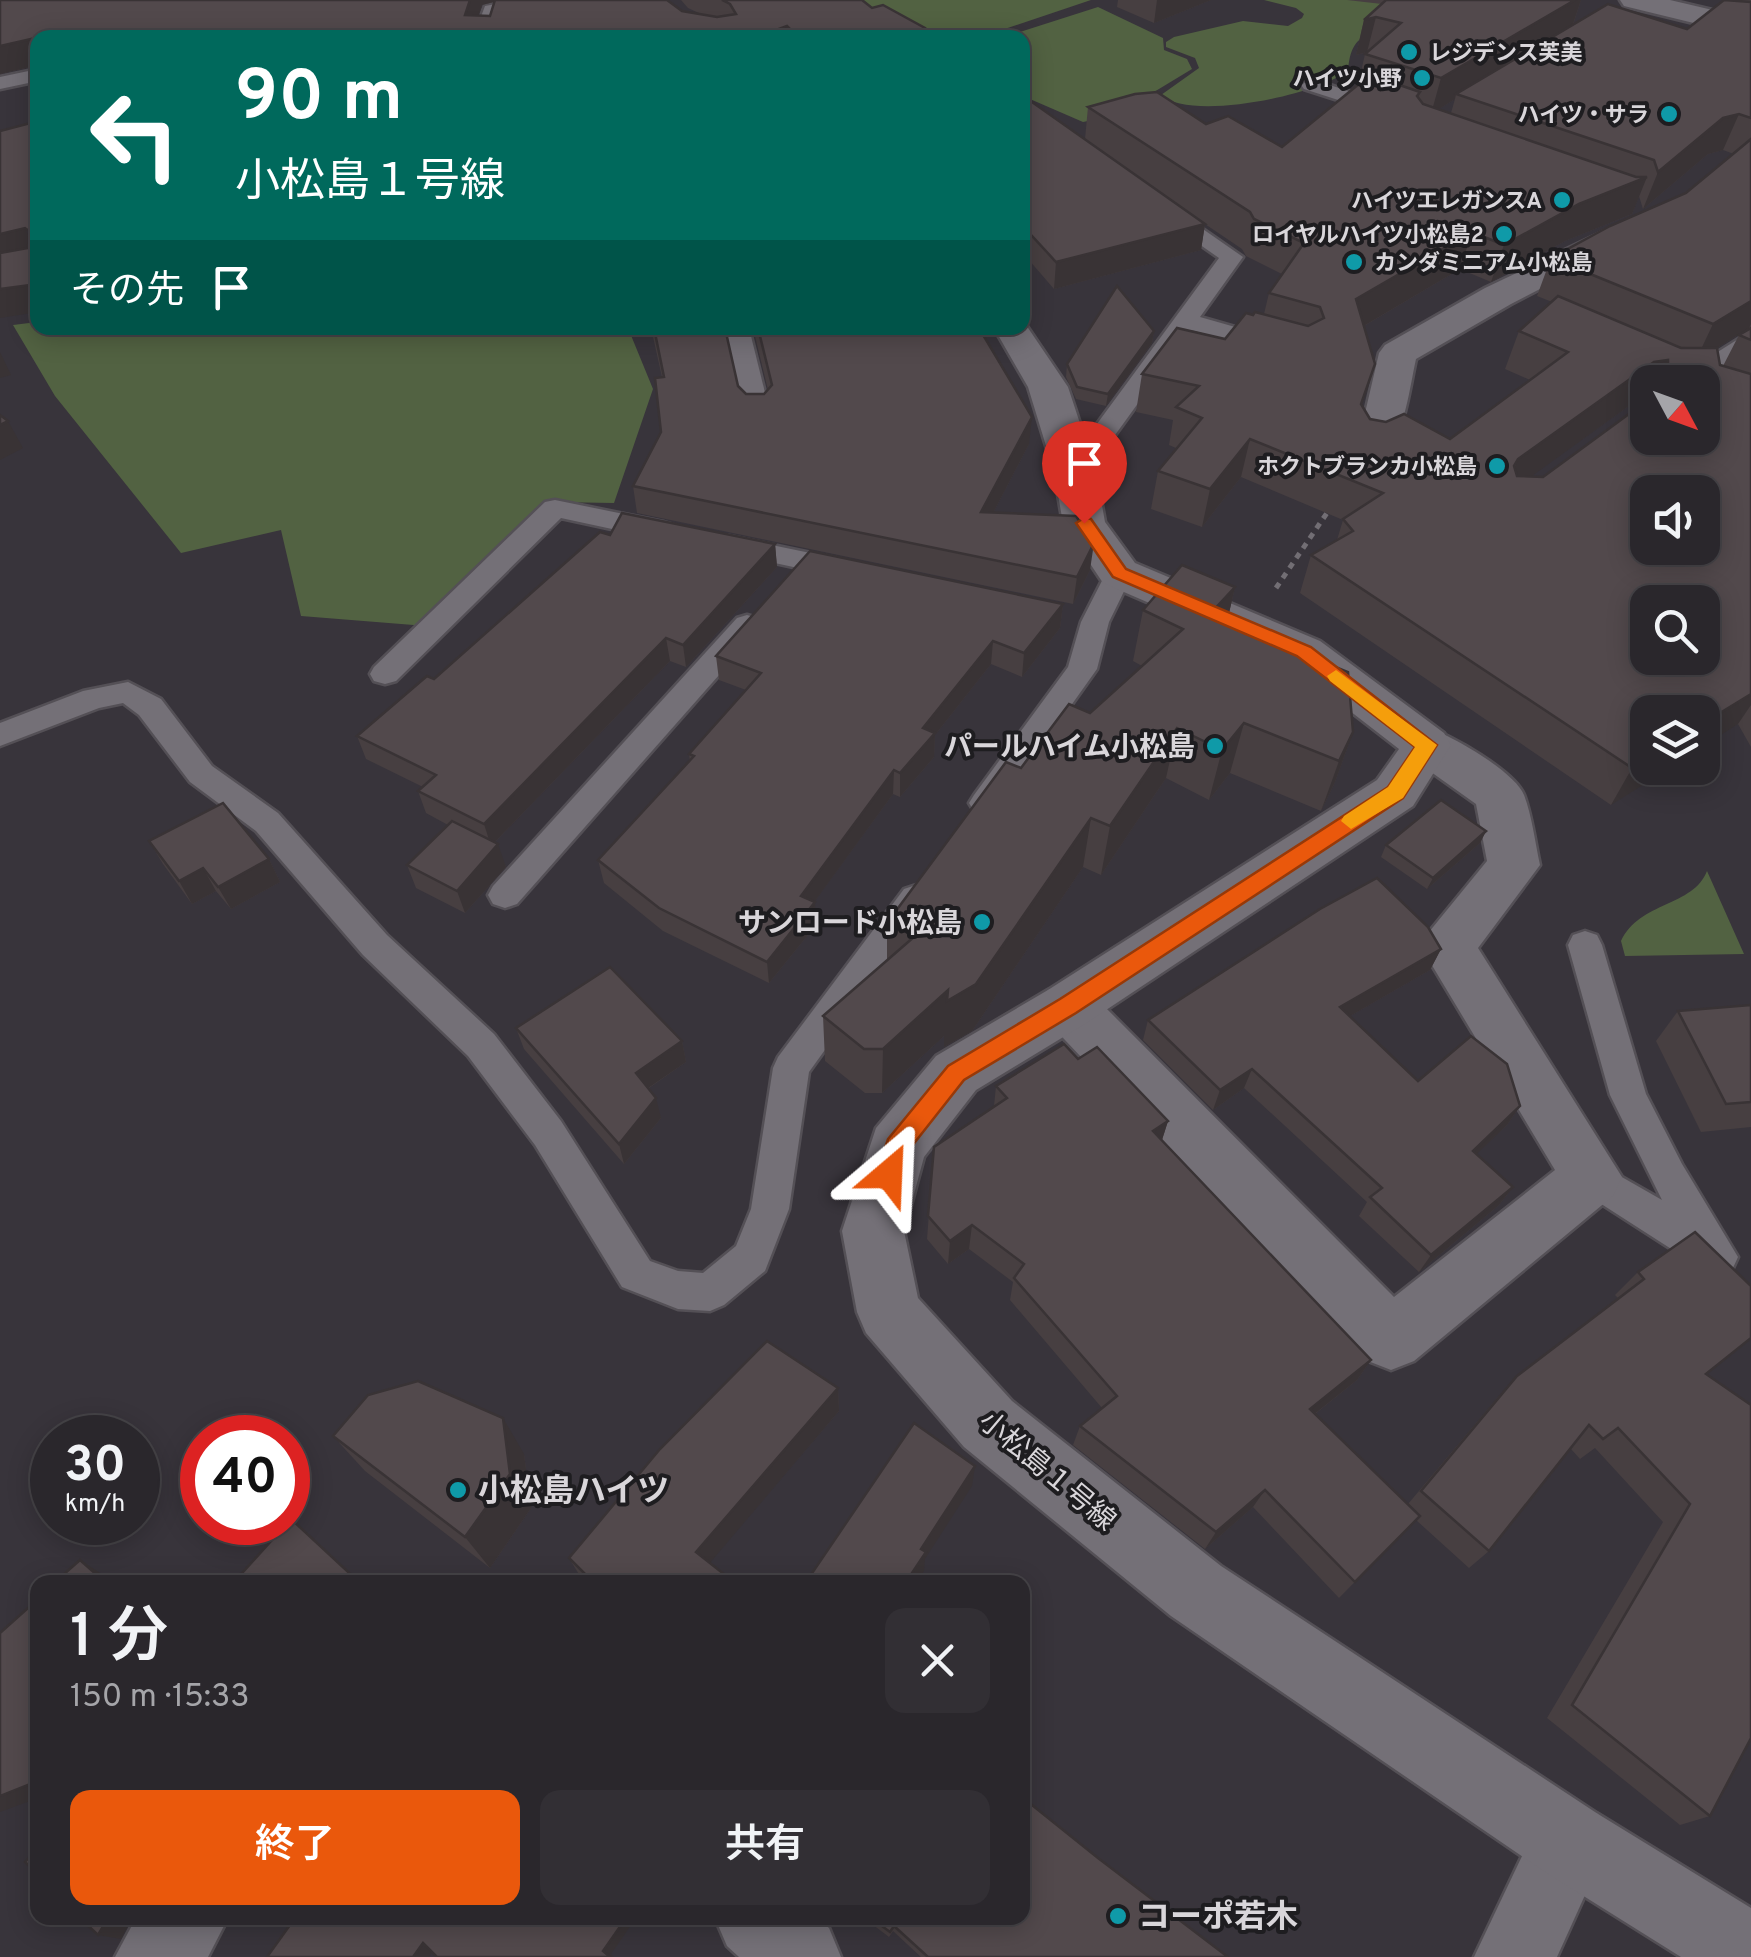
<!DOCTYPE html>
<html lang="ja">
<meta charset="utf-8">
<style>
:root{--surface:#2a272c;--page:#322f34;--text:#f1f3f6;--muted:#a5a5a9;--line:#464448;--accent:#ea580c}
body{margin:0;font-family:Overpass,"Noto Sans JP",sans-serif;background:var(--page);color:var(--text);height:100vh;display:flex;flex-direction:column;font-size:38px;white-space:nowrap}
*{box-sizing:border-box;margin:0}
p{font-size:32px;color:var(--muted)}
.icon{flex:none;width:55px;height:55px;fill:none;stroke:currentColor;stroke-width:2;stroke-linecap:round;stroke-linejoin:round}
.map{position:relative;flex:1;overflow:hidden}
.side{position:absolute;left:30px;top:1575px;width:1000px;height:350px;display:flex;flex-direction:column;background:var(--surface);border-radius:20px;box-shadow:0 5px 25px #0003,0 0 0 2px var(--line)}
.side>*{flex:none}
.hud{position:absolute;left:30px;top:30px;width:1000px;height:305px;border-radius:20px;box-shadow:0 5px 25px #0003,0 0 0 2px var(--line);background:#00695c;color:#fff;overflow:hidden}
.needle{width:65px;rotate:131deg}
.controls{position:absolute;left:1630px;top:365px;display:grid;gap:20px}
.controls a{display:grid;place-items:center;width:90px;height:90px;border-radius:20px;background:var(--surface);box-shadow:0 5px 25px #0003,0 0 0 2px var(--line);font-size:50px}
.speed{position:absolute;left:30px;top:1415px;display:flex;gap:20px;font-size:50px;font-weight:700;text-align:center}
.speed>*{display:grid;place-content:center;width:130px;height:130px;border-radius:50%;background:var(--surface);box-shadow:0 5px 25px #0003,0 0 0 2px var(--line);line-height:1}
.speed small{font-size:25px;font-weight:400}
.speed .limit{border:15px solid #d22;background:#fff;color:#111}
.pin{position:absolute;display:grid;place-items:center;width:85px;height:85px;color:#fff;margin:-102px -42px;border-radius:50% 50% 50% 0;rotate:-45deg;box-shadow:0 0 10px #0007}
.pin .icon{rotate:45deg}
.me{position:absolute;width:110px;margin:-55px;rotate:26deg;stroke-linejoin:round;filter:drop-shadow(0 0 8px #0008)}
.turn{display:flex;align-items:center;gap:35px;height:210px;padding:0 40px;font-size:45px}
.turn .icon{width:130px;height:130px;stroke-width:2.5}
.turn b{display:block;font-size:70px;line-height:85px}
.then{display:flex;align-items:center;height:95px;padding:0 40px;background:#0003;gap:20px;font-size:38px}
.round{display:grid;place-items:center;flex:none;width:105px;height:105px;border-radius:20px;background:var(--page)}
.overview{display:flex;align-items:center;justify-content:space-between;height:170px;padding:0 40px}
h1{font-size:60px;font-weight:600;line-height:75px}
.cta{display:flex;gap:20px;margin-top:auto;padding:20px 40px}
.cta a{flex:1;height:115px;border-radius:20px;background:var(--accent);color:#fff;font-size:40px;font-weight:600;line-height:115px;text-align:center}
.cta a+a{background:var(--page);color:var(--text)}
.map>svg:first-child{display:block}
</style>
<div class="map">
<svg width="1751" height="1957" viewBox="0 0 1751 1957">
<rect width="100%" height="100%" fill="#38343b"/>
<g fill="#526242">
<polygon points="847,0 1091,0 978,38 907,37"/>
<path d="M1264 0H1388L1371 33C1353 40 1350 52 1348 70 1320 95 1190 122 1161 95L1199 68 1195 58 1166 47V42L1174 37 1243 21 1288 26 1302 18 1304 14 1296 8Z"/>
<polygon points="1098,7 1163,38 1164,50 1187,59 1192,69 1154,92 1137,111 1083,122 1023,96 1022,38 1001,38"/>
<polygon points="37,322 38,328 628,328 653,389 614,503 553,502 426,626 301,616 281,530 181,553 55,396 13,325"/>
<path d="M1707 871 1744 954 1625 956 1621 941C1640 901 1693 907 1707 871Z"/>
</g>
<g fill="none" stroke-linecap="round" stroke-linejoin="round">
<g stroke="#545056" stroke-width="5">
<g id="lane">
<polygon points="516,0 556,0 547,5 499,14 492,38 473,38 485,6"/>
<polygon points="38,69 38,81 0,89 0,77"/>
<polygon points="1311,79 1398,107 1401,111 1391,117 1304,89 1301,85"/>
<polygon points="1164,202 1243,257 1200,317 1284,341 1287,346 1275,353 1191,330 1084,478 1066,478 1062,472 1066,466 1219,258 1156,214 1153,209"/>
<polygon points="725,328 749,328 770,413 766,418 748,418 744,413"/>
<polygon points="1751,331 1751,349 1698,382 1670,382"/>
<polygon points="555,500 663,522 673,525 677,531 673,537 663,540 561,518 396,681 385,684 374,681 370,674 374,667 545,502"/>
<polygon points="729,536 849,561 859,564 863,570 859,576 849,579 719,551 715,545 719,539"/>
<polygon points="1119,564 1129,567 1133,573 1109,622 1097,669 996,811 985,815 974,811 969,803 974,795 1068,667 1081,622 1109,567"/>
<polygon points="747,615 757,618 761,625 757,632 517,904 505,908 493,904 488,895 493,886 737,618"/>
<polygon points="128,682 161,699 212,766 278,813 387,935 494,1034 561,1121 650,1261 678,1271 703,1273 736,1246 751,1209 773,1068 778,1057 904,889 916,885 928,889 933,898 928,907 809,1072 789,1209 765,1271 724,1305 710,1311 678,1309 622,1287 535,1145 468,1056 363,955 256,831 190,782 139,715 123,703 99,708 0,746 0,723 83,691"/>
<polygon points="1585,931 1597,935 1602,945 1646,1094 1682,1164 1738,1257 1732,1270 1718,1275 1704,1270 1578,1189 1573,1177 1578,1165 1592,1160 1662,1200 1610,1095 1568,945 1573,935"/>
</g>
</g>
<g stroke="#545056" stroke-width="5">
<g id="street">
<path d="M1613 227 1625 231 1631 238 1625 245 1511 304 1416 359C1409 391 1406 425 1387 453L1373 456 1359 453 1353 444 1362 426 1379 353 1385 345 1485 288Z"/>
<path d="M1427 728C1450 734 1515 772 1524 795 1532 816 1535 842 1540 865L1478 948 1622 1177 1613 1196 1414 1361 1391 1370 1368 1361 1048 1022 1040 1006 1048 990 1068 983 1088 990 1394 1297 1555 1170 1421 947 1429 932 1487 861 1476 804 1410 757 1403 745 1410 733Z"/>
<polygon points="1570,1803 1598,1814 1609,1842 1557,1957 1474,1957 1542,1814"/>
<polygon points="136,1918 228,1918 208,1957 115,1957"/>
<polygon points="715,1918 816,1918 829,1928 841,1957 739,1957 727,1946"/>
</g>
</g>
<g stroke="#545056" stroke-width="5">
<g id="secondary">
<polygon points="1620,0 1670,0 1751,19 1751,37 1624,6"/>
<polygon points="1022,319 1068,387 1096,472 1105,522 1135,563 1320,641 1444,733 1451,745 1413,806 1088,1022 976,1090 924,1157 904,1231 918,1298 1012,1401 1221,1566 1598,1814 1751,1908 1751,1957 1681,1957 1542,1870 1171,1616 964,1447 866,1333 857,1312 842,1231 876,1128 936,1056 1048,990 1377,780 1399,749 1288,663 1103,583 1063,523 1054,472 1028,387 994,328 1022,328"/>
</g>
</g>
<polyline stroke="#726e74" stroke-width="5" stroke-dasharray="6 6" stroke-linecap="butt" points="1276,588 1331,507"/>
<use href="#lane" fill="#747077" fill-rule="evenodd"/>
<use href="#street" fill="#747077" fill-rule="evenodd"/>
<use href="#secondary" fill="#747077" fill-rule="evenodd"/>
</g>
<g fill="#473f41" fill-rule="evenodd">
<path d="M0 0H667L682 11 701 14 688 8 681 0H862L872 8 937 38H38V65L0 74ZM494 2 490 16H478L482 5Z"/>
<polygon points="1118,0 1211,0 1154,23 1117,7"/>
<path d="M1347 0H1581L1573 25 1687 29 1724 0H1751V747L1738 724 1648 768 1611 805 1300 593 1311 555 1337 540 1343 520 1241 477 1202 527 1151 509 1158 471 1176 448 1169 445 1173 420 1136 412 1142 374 1225 339 1253 315 1264 314 1269 293 1282 274 1246 256 1242 249 1205 224 1201 250 1054 289 1022 252V95L1085 139 1088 107 1206 124 1282 147 1358 85 1365 54 1368 52 1356 55 1364 20 1382 4ZM1455 99 1451 113 1439 109 1442 107ZM1723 150 1734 154 1686 193 1551 258 1537 296 1552 302 1519 331 1505 369 1530 380 1450 439 1370 419 1362 406 1364 326 1460 269 1491 282 1565 241 1632 214 1639 196 1643 209 1708 154ZM1749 328 1739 335 1723 366 1720 365 1717 348ZM1648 382H1702L1543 477 1531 476 1637 400 1648 398Z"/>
<polygon points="651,328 725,328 738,386 746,394 764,394 768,390 753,328 979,328 1029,444 993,513 1090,570 1073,604 637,513 633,486 661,432 662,377"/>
<polygon points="1154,331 1152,343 1106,406 1076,399 1066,377 1067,364"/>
<polygon points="610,535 775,544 777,567 686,667 670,661 495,842 506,867 465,913 416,888 407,865 448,825 426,813 418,791 423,787 366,759 357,736 434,679"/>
<polygon points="1235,587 1227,622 1353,732 1335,782 1321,811 1230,773 1209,800 1166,778 1101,875 1083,867 972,1031 944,1047 944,1036 882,1093 865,1093 825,1061 823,1016 887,961 887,923 1021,768 1090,713 1142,666 1133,661 1143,610"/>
<polygon points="1063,604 1060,628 1022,677 991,664 935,735 934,757 900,797 893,794 814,902 816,925 769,983 663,931 604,883 598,860 690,761 689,754 746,690 719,680 716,656"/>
<polygon points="1486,831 1480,843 1427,889 1381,857 1386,845"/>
<polygon points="149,841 269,859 280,882 231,909 216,891 192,904 163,864"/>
<polygon points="1441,949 1430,970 1350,1016 1418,1081 1520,1106 1507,1125 1476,1154 1513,1187 1499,1205 1419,1272 1359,1216 1367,1202 1244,1088 1213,1110 1143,1040 1148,1020"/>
<polygon points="1751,1005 1751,1127 1701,1132 1656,1041 1678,1011"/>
<polygon points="516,1028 682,1041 686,1062 649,1088 661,1118 624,1164 524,1049"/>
<polygon points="1078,1059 1168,1121 1162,1140 1371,1360 1357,1380 1315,1414 1408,1504 1498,1397 1517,1376 1619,1299 1615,1295 1638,1272 1695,1232 1706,1374 1710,1816 1680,1825 1547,1718 1663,1522 1595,1448 1580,1459 1571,1449 1489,1551 1469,1568 1416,1520 1339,1598 1253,1507 1205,1549 1073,1445 1080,1426 1102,1408 1010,1300 1013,1282 969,1249 948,1264 927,1239 934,1147 994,1106 996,1086"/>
<polygon points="838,1388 839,1411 709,1563 734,1582 586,1582 580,1576 569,1558"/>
<polygon points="333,1436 524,1454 531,1508 490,1568 365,1471"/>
<polygon points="1098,1858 1228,1957 921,1957 893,1931 889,1937 864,1918 1022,1918"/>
</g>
<g fill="#393335">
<polygon points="470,0 501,0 482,5 471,38 465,15"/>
<polygon points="1157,0 1211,0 1154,23"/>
<polygon points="1575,0 1581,0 1571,30 1456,94 1455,99 1431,114 1441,78"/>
<polygon points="1376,17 1367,52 1356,55 1364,20"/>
<polygon points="787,26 787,38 754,38"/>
<polygon points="31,39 38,65 0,74 0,46"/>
<polygon points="1739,114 1723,150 1708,154 1643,209 1658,172 1723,118"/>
<polygon points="1647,177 1632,214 1565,241 1491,282 1504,245 1579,204"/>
<polygon points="1205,224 1201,250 1054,289 1056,262"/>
<polygon points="25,228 37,254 0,264 0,234"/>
<polygon points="1472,232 1460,269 1345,337 1356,299"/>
<polygon points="38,284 38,312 0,318 0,289"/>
<polygon points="1751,301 1751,324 1749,328 1695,362 1713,324"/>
<polygon points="1154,331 1152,343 1106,406 1108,394"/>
<polygon points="0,352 11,375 0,378"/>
<polygon points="1668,360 1658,382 1648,382 1648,398 1637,400 1503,497 1518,459 1654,362"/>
<polygon points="1032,417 1029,444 979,540 981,512"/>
<polygon points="8,421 23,448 0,460 0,425"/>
<polygon points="1250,439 1241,477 1202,527 1210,489"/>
<polygon points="1094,543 1090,570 1073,604 1077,577"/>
<polygon points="775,544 777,567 686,667 683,645"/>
<polygon points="1235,587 1223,639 1209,615"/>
<polygon points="1063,604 1060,628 1022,677 1024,653"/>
<polygon points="666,638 670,661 491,846 484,824"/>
<polygon points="993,641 991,664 935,735 934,757 900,797 900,773 923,728"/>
<polygon points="1751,694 1751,705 1738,724 1702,747 1702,724"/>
<polygon points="1244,723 1230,773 1209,800 1222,750"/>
<polygon points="1177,728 1166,778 1101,875 1110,826"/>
<polygon points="1353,732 1335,782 1321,811 1339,761"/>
<polygon points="1648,758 1648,768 1670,768 1611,805 1632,768"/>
<polygon points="894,770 893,794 807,912 815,902 816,925 769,983 767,962 801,896"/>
<polygon points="1091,818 1083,867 972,1031 944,1047 944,1036 882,1093 883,1049"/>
<polygon points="1486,831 1480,843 1427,889 1433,878"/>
<polygon points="498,844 506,867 465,913 457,891"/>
<polygon points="269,859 280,882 231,909 218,887"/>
<polygon points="203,868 216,891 192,904 179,881"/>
<polygon points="1441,949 1430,970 1331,1027 1340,1007"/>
<polygon points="682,1041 686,1062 641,1093 636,1073"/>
<polygon points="1252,1069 1244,1088 1213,1110 1220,1090"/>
<polygon points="656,1098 661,1118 624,1164 619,1144"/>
<polygon points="1520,1106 1507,1125 1460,1170 1473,1151"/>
<polygon points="1168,1121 1160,1146 1153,1131"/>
<polygon points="1513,1187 1499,1205 1419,1272 1431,1255"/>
<polygon points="972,1225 969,1249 948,1264 950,1241"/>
<polygon points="1371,1360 1357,1380 1297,1428 1310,1409"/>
<polygon points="838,1388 839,1411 703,1571 696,1552"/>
<polygon points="503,1418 524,1454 531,1508 490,1568 465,1537"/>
<polygon points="975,1466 972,1486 925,1559 924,1571 916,1582 906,1582 921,1549"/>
<polygon points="1265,1490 1253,1507 1205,1549 1216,1532"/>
<polygon points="80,1560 100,1573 111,1582 93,1582"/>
<polygon points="38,1659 38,1675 32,1667"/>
<polygon points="38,1781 38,1798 0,1812 0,1796"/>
<polygon points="108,1918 132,1918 121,1939 98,1935"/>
<polygon points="626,1918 636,1918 611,1954 614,1957 610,1957 603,1951"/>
<polygon points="423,1943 436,1946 429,1957 413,1957"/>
</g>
<g fill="#52494c" stroke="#393335" stroke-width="2.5" fill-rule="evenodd">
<polygon points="0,0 470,0 465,15 490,16 495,0 667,0 682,11 717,17 736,14 730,4 722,0 862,0 872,8 883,5 925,28 937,38 799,38 787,26 754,38 38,38 38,64 31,39 0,46"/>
<polygon points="1386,0 1575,0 1441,78 1365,54 1401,23 1376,17 1364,20"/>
<polygon points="1724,0 1751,2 1751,118 1739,114 1723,118 1658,172 1654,160 1456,94 1608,4 1687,29"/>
<path d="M1370 75 1420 92 1417 96 1423 104 1636 177H1647L1579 204 1504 245 1472 232 1356 299 1375 364 1361 404 1370 419 1386 422 1404 414 1450 439 1568 352 1519 331 1558 296 1681 348H1717L1720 365 1751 374V694L1702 724V712H1648V758L1632 768 1311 555 1353 531 1343 519 1383 493 1250 439 1210 489 1158 471 1202 418 1176 407 1199 386 1142 374 1177 328 1225 339 1246 313 1253 315 1255 312 1308 326 1324 318 1320 307 1269 293 1304 243 1254 219 1250 212 1088 107 1135 94 1157 92 1206 124 1228 116 1282 147ZM1668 360V382H1702V438H1648V400L1543 477 1517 476 1514 466 1518 459 1654 362ZM1648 492H1702V548H1648ZM1648 602H1702V658H1648Z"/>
<polygon points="1022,95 1205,224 1056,262 1022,225"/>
<polygon points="38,121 38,284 0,289 0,253 28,248 29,231 25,228 0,234 0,131"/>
<polygon points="1751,139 1751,301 1713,324 1551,258 1610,226 1686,193"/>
<polygon points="1117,286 1154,331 1108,394 1077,387 1067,364"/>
<polygon points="654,328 725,328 738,386 746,394 764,394 772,385 758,328 979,328 1032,417 981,512 1076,516 1094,543 1077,577 633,486 661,432 655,378 664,377"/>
<polygon points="1751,328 1751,340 1739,335"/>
<polygon points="0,415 8,421 0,425"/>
<polygon points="622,513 775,544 683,645 666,638 484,824 418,791 436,775 357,736 427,676 434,679 600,532 610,535"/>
<polygon points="810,551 1063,604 1024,653 993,641 923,728 935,733 900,773 894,770 801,896 815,902 767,962 659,908 598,860 694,756 689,754 761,673 716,656"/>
<polygon points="1182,565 1235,587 1209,615 1348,672 1353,732 1339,761 1244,723 1222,750 1177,728 1110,826 1091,818 976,984 947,1001 948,990 883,1049 864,1049 823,1016 915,936 887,923 1006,762 1021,768 1069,704 1090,713 1183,629 1143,610"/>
<polygon points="1441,800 1486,831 1433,878 1386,845"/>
<polygon points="223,803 269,859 218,887 203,868 179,881 149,841"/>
<polygon points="452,821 498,844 457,891 407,865"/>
<polygon points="1377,878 1428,927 1441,949 1340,1007 1418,1081 1471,1036 1507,1064 1520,1106 1473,1151 1513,1187 1431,1255 1370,1197 1382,1188 1252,1069 1220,1090 1148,1020 1320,909"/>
<polygon points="610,967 682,1041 636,1073 656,1098 619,1144 516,1028"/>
<polygon points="1751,1005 1751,1102 1726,1104 1678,1011"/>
<polygon points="1064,1044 1078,1059 1097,1047 1168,1121 1153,1131 1371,1360 1310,1409 1420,1516 1355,1582 1265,1490 1216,1532 1080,1426 1117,1396 1014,1278 1024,1264 972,1225 950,1241 928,1216 934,1147 1007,1098 996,1086"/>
<polygon points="1695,1232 1751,1286 1751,1338 1706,1374 1751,1405 1751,1738 1710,1816 1572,1705 1690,1504 1618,1428 1603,1439 1589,1425 1489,1551 1421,1491 1517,1376 1644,1279 1638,1272"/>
<polygon points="767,1341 838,1388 696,1552 734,1582 593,1582 569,1558 660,1449"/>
<polygon points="418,1381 503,1418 510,1474 465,1537 333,1436 368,1395"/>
<polygon points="914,1423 975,1466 921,1549 926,1552 906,1582 806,1582"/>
<polygon points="291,1519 359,1582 234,1582"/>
<polygon points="80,1560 98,1576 93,1582 55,1582"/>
<polygon points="38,1599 38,1659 32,1667 38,1675 38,1781 0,1796 0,1633"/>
<polygon points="1022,1797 1098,1858 1228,1957 928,1957 894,1926 890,1932 871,1918 1022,1918"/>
<polygon points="38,1848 38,1874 25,1862"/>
<polygon points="80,1918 108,1918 98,1935"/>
<polygon points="295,1918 626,1918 603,1951 610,1957 437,1957 423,1943 413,1957 267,1957"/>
</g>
<polygon fill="#ea580c" stroke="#983908" stroke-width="2.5" points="1084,518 1091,519 1126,569 1311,647 1437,745 1403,798 1076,1013 964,1080 908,1151 898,1182 889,1186 880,1182 876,1174 888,1139 948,1066 1060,999 1388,787 1415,747 1297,656 1113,577 1076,523"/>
<polygon fill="#f59e0b" points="1336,670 1437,745 1403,798 1351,829 1341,821 1344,816 1388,787 1415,747 1330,681 1327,676"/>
<g fill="#0f9aa8" stroke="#1e1d20" stroke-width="4">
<circle cx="1409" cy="52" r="10"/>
<circle cx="1422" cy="78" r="10"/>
<circle cx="1669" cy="114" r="10"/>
<circle cx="1562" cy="200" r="10"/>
<circle cx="1504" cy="234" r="10"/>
<circle cx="1354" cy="262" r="10"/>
<circle cx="1497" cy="466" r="10"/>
<circle cx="1215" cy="746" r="10"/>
<circle cx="982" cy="922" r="10"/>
<circle cx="458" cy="1490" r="10"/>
<circle cx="1118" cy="1916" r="10"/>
</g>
<g text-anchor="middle" stroke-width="8" stroke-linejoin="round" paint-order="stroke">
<g font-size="22" font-weight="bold" fill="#d9d6da" stroke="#1e1d20" text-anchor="end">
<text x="1429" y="60" text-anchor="start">レジデンス芙美</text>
<text x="1402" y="86">ハイツ小野</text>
<text x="1649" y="122">ハイツ・サラ</text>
<text x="1542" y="208">ハイツエレガンスA</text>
<text x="1484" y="242">ロイヤルハイツ小松島2</text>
<text x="1374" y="270" text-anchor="start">カンダミニアム小松島</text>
<text x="1477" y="474">ホクトブランカ小松島</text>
</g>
<g font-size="28" font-weight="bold" fill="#d9d6da" stroke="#1e1d20" text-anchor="end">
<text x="1195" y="756">パールハイム小松島</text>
<text x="962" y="932">サンロード小松島</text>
</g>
<g font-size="28" fill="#d9d6da" stroke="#1e1d20">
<text transform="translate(1048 1470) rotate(40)" y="10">小松島１号線</text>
</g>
<g font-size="32" font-weight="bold" fill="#d9d6da" stroke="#1e1d20" text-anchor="start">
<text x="478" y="1501">小松島ハイツ</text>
<text x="1138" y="1927">コーポ若木</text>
</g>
</g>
</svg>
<div class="controls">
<a><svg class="needle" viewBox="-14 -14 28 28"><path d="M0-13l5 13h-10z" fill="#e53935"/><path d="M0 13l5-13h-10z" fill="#a5a5a9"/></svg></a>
<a><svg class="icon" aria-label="sound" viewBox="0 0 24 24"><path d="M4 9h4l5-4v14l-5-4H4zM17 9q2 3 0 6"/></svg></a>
<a><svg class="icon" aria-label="search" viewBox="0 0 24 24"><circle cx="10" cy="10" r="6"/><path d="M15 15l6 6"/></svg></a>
<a><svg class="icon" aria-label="layers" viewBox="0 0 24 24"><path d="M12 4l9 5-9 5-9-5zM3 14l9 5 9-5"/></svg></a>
</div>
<div class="speed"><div>30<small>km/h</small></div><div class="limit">40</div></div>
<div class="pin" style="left:1084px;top:523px;background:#d93025"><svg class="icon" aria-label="arrive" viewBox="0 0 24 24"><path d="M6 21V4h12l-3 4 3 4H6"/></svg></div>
<svg class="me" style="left:889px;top:1174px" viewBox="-20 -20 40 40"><path d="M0-17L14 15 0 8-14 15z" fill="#ea580c" stroke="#fff" stroke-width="4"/></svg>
<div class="hud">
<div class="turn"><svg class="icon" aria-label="left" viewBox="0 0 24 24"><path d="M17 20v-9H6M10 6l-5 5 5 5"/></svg><div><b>90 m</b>小松島１号線</div></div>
<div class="then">その先<svg class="icon" aria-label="arrive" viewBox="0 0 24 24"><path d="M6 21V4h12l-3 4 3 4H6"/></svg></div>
</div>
<section class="side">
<div class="overview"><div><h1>1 分</h1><p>150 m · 15:33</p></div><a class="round"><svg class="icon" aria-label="close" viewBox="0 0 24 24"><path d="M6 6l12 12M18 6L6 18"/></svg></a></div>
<div class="cta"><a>終了</a><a>共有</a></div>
</section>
</div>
